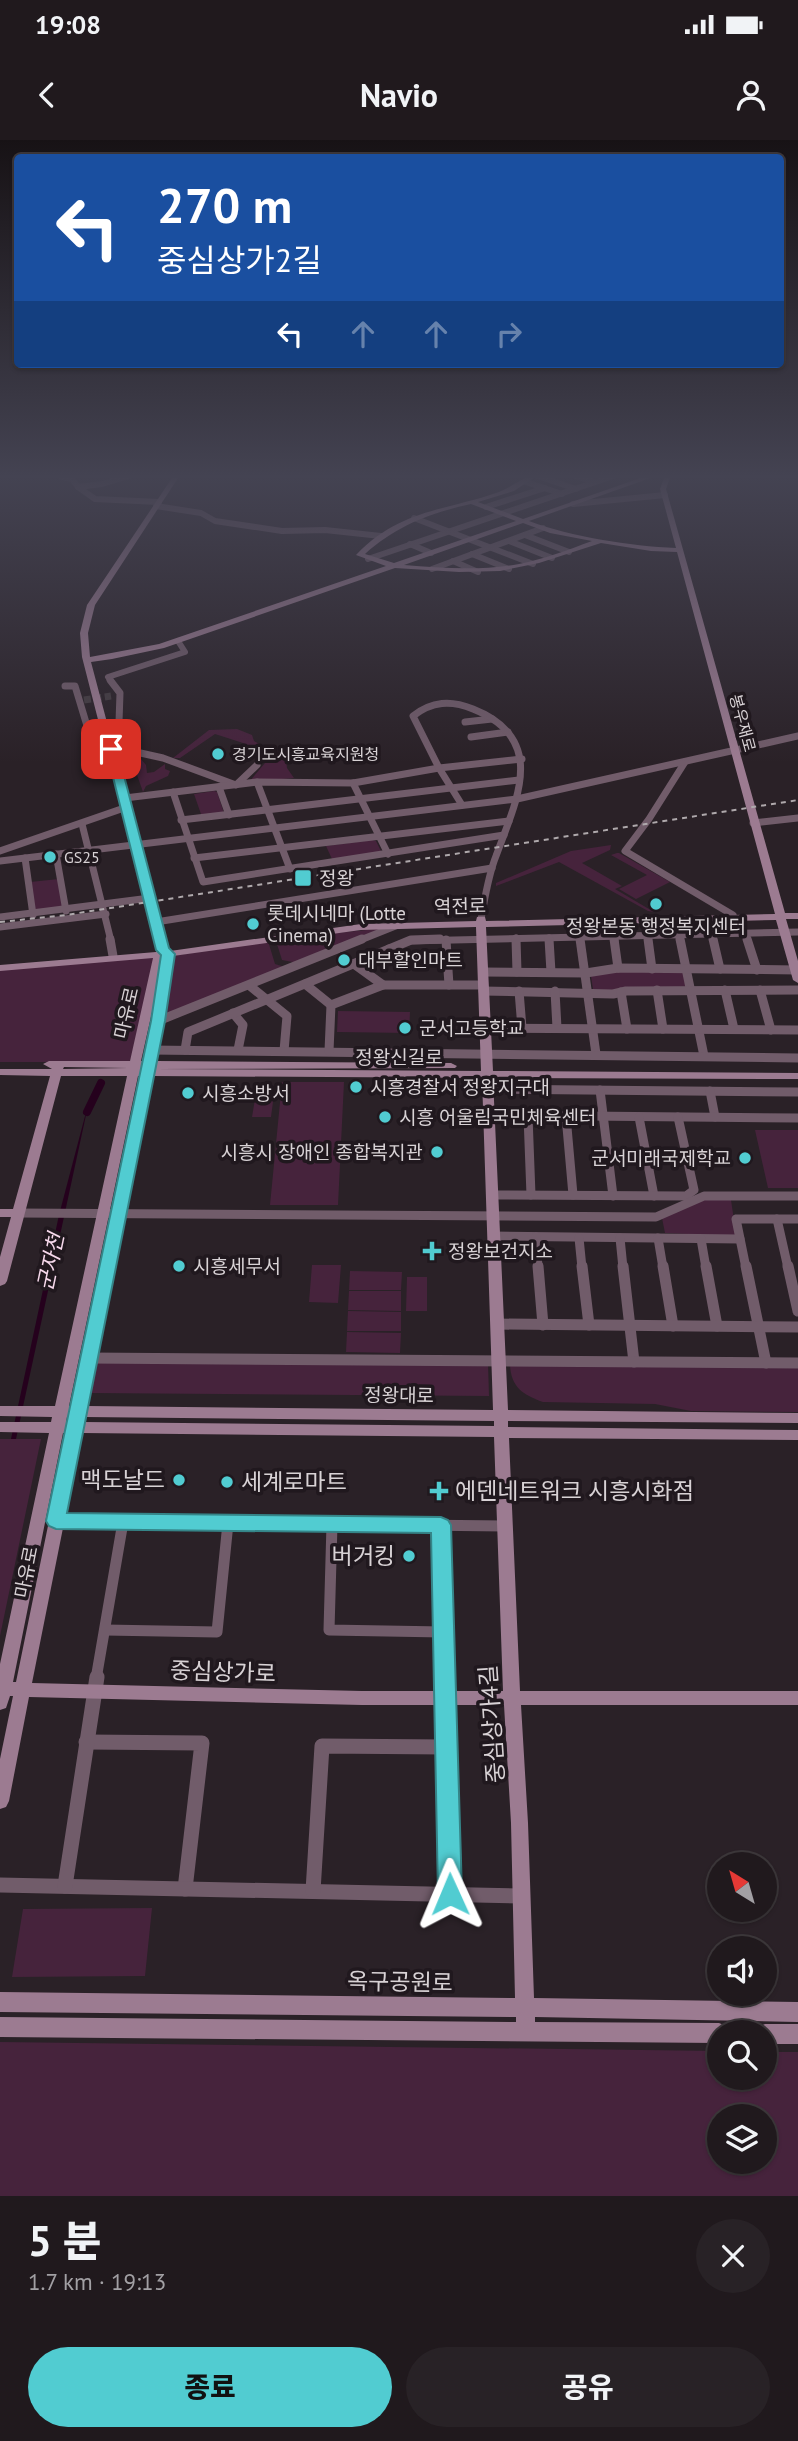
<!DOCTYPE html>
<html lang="ko">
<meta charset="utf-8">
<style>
:root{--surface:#20191d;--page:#282226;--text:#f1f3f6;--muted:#a2a0a4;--line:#3d383b;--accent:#51ccd1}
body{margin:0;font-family:"PT Sans","Noto Sans KR",sans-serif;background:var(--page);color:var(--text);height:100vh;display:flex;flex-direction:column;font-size:26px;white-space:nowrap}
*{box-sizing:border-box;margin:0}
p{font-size:23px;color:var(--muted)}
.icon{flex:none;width:38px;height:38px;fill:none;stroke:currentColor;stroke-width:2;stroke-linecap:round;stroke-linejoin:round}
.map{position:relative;height:2056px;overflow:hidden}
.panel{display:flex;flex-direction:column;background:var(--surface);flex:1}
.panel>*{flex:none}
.banner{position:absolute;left:14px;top:14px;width:770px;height:214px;border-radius:7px;box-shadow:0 2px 5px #0004,0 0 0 2px var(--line);background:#1a4fa0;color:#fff;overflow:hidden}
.needle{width:46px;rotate:323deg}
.buttons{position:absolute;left:707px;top:1712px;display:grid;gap:14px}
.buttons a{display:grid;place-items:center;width:70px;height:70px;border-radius:50%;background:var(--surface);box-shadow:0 2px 5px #0004,0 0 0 2px var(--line);font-size:35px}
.pin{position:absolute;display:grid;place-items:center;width:60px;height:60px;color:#fff;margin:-30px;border-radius:14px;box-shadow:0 4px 10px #0006}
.me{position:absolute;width:77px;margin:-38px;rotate:359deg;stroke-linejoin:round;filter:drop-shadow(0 0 5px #0008)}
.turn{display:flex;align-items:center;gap:24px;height:147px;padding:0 28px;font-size:32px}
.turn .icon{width:91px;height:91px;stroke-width:2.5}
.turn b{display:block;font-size:49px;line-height:60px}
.lanes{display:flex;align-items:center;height:66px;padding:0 28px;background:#0003;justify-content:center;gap:35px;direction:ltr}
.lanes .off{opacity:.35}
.round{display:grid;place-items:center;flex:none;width:74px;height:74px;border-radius:37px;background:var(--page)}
.headline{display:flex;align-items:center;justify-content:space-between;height:119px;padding:0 28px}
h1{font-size:42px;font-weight:800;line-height:52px}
.action{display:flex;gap:14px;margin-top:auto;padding:14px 28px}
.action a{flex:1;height:80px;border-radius:42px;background:var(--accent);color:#111;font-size:28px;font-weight:800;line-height:80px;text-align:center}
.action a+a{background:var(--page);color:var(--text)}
.status{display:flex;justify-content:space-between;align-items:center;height:49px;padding:0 35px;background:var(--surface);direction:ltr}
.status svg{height:19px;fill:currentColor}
header{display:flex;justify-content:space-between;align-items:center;height:91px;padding:0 28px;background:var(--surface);font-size:32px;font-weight:800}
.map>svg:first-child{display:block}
</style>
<div class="status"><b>19:08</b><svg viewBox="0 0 49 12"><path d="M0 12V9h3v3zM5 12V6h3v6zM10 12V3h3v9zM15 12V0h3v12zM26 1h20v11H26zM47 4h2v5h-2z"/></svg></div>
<header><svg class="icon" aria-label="back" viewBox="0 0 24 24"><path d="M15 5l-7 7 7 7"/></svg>Navio<svg class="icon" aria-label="person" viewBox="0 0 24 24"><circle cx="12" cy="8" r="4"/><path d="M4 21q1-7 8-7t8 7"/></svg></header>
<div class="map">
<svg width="798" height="2056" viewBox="0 0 798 2056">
<rect width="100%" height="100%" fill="#2a2127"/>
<g fill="#46233c" fill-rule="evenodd">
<polygon points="237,589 252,595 254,601 286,619 287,628 294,638 249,642 270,617 243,603 215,594 180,618 173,618 209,590"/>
<polygon points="125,600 146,625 147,633 154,632 165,624 165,629 170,631 168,636 146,646 143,652"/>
<polygon points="214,651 217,652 224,673 202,677 194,654"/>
<polygon points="372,700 376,701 381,711 379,713 332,719 326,706"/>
<polygon points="611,705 610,710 582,723 622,746 615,749 654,772 648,771 559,722 496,746 496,743 571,711"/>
<polygon points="617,713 619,713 670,742 636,759 619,749 647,735 611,715"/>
<polygon points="59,739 64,768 34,772 30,742"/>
<polygon points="387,788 298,823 282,820 277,804 325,794"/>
<polygon points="268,801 275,824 288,828 162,877 172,816"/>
<polygon points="155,816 130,922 0,922 0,829"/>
<polygon points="620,831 684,833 687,846 614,853 593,849 591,836"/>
<polygon points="338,871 410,872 409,893 337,892"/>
<polygon points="282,942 344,942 338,1065 270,1065"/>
<polygon points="256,953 274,954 271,977 252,977"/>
<polygon points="755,990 798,990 798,1048 768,1048"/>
<polygon points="707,1058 731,1060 736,1094 733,1096 665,1093 662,1078"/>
<polygon points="312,1125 341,1125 338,1163 309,1162"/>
<polygon points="350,1131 402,1132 401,1150 349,1150"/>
<polygon points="407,1137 427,1137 427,1171 406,1171"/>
<polygon points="349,1151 401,1151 401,1171 348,1170"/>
<polygon points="348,1171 401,1172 401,1191 347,1191"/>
<polygon points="347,1192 401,1193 400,1213 346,1212"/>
<polygon points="96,1220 488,1224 489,1256 89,1253"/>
<path d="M510 1225 798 1227V1272L691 1271 655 1264 543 1262C523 1255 511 1247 510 1225Z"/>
<polygon points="0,1299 41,1299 0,1496"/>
<polygon points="152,1768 145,1836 12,1837 23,1769"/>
<path d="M0 1902 719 1911V1937H765V1912H798V2056H0ZM719 1976H765V2021H719Z"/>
</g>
<polygon fill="#25011d" points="89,961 16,1299 11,1299 59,1075"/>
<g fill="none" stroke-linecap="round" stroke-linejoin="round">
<polyline stroke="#25011d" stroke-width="8" points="87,972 101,943"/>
<polyline stroke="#443c41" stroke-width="7" stroke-dasharray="7 3.5" stroke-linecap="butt" points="84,560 111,556"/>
<g stroke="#715c6a" stroke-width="6">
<polyline points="535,335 576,349"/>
<polyline points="573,335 594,342"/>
<polyline points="62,337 72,339 78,347 102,344 132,335"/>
<polyline points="526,342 562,354"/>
<polyline points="78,347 95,359 159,362"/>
<polyline points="573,364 665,355"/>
<polyline points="156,366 201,373 215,381 282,391 325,390 381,396"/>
<polyline points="486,367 545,348"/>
<polyline points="414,378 533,424"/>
<polyline points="525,395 569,412"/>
<polyline points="509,401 552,418"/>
<polyline points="410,404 431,413"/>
<polyline points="472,414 509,429"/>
<polyline points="368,419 616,335"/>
<polyline points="453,421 478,432"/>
<polyline points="432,429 543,388"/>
<polyline points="112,542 108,537 185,512 178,501"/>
</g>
<g stroke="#715c6a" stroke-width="7">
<polyline points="110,540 120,553 119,582 136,612 163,618 236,645 257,625"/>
<polyline points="65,546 75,546 94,609"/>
<polyline points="465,582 492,579"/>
<polyline points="471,597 508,592"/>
<polyline points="685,622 649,679 625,711 733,775"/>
<polyline points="257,642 290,729"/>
<polyline points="353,643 388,714"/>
<polyline points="219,647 229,675"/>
<polyline points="173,652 203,742 504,695"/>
<polyline points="125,658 257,642 353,643 439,628 522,619"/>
<path d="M462 665 439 628 413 576C432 561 451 560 473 569 549 599 516 661 496 716 488 736 485 758 481 779"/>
<polyline points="181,680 519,640"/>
<polyline points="753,683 798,678"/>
<polyline points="82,684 111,801"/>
<polyline points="0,711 127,667"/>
<polyline points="56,714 66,771"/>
<polyline points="25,718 33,775"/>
<polyline points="194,718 509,681"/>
<polyline points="0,721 517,659 798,596"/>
<polyline points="0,777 150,758"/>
<polyline points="676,780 680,801"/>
<polyline points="156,782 492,728"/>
<polyline points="577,782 580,801"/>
<polyline points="0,787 106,774"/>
<polyline points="712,793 714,801"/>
<polyline points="745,793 748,801"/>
<polyline points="647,795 648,801"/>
<polyline points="614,796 615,801"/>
<polyline points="516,798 516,801"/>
<polyline points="549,798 549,801"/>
<polyline points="358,801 398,785"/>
<polyline points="408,801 798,792"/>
</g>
<g stroke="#715c6a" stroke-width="9">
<polyline points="110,799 113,816"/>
<polyline points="516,799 517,832"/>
<polyline points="549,799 551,832"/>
<polyline points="580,799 596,914"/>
<polyline points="614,799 618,828"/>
<polyline points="648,799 652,829"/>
<polyline points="680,799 704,916"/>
<polyline points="713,799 720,829"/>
<polyline points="747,799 757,830"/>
<polyline points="446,800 449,845"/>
<polyline points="389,809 405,821 447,821"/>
<polyline points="354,824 383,845"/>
<polyline points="483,832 586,833 618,828 798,830"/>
<polyline points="305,844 331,865"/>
<polyline points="250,846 287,876 284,911"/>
<polyline points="657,850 663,889"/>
<polyline points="725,850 734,889"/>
<polyline points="760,850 771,890"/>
<polyline points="483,851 613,854 626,851 798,850"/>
<polyline points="519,851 522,888"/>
<polyline points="555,851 557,888"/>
<polyline points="621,852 627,889"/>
<polyline points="233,873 243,885 238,910"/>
<polyline points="158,881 362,799"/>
<polyline points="485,888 798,890"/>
<polyline points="150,910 798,918"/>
<polyline points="185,910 188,892 411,800 440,799"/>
<polyline points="329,911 331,865 383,845 483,845"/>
<polyline points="487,949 798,952"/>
<polyline points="600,950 613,1056"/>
<polyline points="710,951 715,977"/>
<polyline points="488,975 798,978"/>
<polyline points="528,976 531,1055"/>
<polyline points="566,976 573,1055"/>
<polyline points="639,977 654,1056"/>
<polyline points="491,1055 686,1056 694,1050 678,977"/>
<polyline points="18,1073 656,1077 704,1056 798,1056"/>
<polyline points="777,1079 788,1128"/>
<polyline points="493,1096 740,1099"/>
<polyline points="536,1097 538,1128"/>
<polyline points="579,1098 582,1128"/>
<polyline points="620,1098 623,1128"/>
<polyline points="658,1098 663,1128"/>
<polyline points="701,1099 706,1128"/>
<polyline points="746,1128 736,1079 798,1079"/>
</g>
<g stroke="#715c6a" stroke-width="11">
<polyline points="538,1126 543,1185"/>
<polyline points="582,1126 589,1185"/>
<polyline points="623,1126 634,1222"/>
<polyline points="663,1126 673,1186"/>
<polyline points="706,1126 717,1186"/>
<polyline points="746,1126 766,1223"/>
<polyline points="788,1126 798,1171"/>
<polyline points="497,1184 798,1187"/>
<polyline points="88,1218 798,1223"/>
<polyline points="56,1381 505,1386"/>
<polyline points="332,1384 329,1490 443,1492"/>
<polyline points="441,1385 445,1539"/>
<polyline points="105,1490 217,1492 228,1383"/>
<polyline points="96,1539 123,1382"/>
</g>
<g stroke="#715c6a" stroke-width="15">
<polyline points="445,1537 450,1754"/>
<polyline points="86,1602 202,1603 185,1749"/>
<polyline points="0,1745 521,1756"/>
<polyline points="65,1746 97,1537"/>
<polyline points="313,1751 322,1606 446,1607"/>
</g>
<g fill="#9c7b91" fill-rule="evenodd">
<path d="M174 335H180L95 465 88 493 90 517 159 504 386 426 356 415C400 369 445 371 499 352 512 347 525 335 538 335L514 351 478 362 523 379 649 335H659L529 381C572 397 630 406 676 408L660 349 665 335H671L666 349 785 773H798V779H786L798 821V843L793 840 776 780 486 787 493 931 798 933V939L493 938 508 1270 798 1273V1283L508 1281V1287L798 1290V1300L509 1298 520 1551H798V1565H521L528 1683 534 1858 798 1862V1882L535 1877V1882L719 1883 726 1886 728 1892H719V1903L0 1897V1877L516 1882V1877L0 1872V1852L515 1858 511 1683 504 1565H362L29 1557 9 1661 6 1667 0 1669V1619L13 1556H10L6 1568 0 1570V1524L49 1293 0 1292V1282H51L52 1277 0 1276V1266H55L127 936H61L7 1141 5 1144 0 1146V1117L11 1077H0V1069H13L50 936 0 935V929H52L43 924 49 921H130L153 818 0 831V825L156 812 157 810 82 517 80 493 87 465ZM471 364 516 381 394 423 365 414C396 386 430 373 471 364ZM523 383 550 393 592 401C568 410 544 419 519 424 481 431 442 428 404 425ZM601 403 651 411 677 412 775 774 486 781 485 777H477L476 781 361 784 170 811 167 809 91 522 112 519 164 508 395 428 459 432 500 431 539 423ZM476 787 481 931 154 929 455 928 457 926 451 923 156 921 173 816 361 790ZM159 841 144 921H141ZM64 927 128 928 63 929ZM138 936H141L73 1266H69ZM153 936 482 938 493 1270 87 1266ZM67 1277H71L70 1282H66ZM85 1277 494 1281V1286L84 1282ZM63 1293H67L16 1542H13ZM82 1293 494 1297 503 1551H362L32 1543Z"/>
<polygon points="765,1884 798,1884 798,1904 765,1904 765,1892 756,1892 758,1887"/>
</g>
<polyline stroke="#afa9ac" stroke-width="2" stroke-dasharray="5 5" stroke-linecap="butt" points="0,782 66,775 798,660"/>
</g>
<linearGradient id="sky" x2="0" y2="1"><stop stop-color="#171215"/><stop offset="0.54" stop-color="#444352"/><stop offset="1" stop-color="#444352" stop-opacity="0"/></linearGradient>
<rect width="798" height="623" fill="url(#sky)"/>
<polygon fill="#51ccd1" stroke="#358588" stroke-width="2" points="111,605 117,609 169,808 175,814 165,881 67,1373 441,1377 448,1380 451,1385 462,1754 458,1762 450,1766 442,1762 438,1754 431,1393 56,1389 49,1386 46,1381 151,881 161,815 156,810 106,609"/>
<g fill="#51ccd1" stroke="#20181e" stroke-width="2.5">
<circle cx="218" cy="614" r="7"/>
<circle cx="50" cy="717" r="7"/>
<rect x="294" y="729" width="18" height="18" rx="3.5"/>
<circle cx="656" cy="764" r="7"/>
<circle cx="253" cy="784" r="7"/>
<circle cx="344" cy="820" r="7"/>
<circle cx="405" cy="888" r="7"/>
<circle cx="356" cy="947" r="7"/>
<circle cx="188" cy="953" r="7"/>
<circle cx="385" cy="977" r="7"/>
<circle cx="437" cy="1012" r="7"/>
<circle cx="745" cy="1018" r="7"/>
<path d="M428.5 1100.5h7v7h7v7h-7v7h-7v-7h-7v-7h7z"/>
<circle cx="179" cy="1126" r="7"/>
<circle cx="179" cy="1340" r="7"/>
<circle cx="227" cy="1342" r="7"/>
<path d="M435.5 1340.5h7v7h7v7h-7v7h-7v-7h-7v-7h7z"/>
<circle cx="409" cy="1416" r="7"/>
</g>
<g text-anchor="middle" stroke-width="7" stroke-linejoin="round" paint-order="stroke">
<g font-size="16" fill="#d8d2d5" stroke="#20181e">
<text transform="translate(743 583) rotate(75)" y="6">봉우재로</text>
</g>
<g font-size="16" fill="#d8d2d5" stroke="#20181e" text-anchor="start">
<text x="232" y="620">경기도시흥교육지원청</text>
<text x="64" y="723">GS25</text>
</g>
<g font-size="19" fill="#d8d2d5" stroke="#20181e" text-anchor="start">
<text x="319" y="745">정왕</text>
<text x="267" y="780">롯데시네마 (Lotte<tspan x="267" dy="22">Cinema)</tspan></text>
<text x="656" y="793" text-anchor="middle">정왕본동 행정복지센터</text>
<text x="358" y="827">대부할인마트</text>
<text x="419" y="895">군서고등학교</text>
<text x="370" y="954">시흥경찰서 정왕지구대</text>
<text x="202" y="960">시흥소방서</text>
<text x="399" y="984">시흥 어울림국민체육센터</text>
<text x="423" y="1019" text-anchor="end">시흥시 장애인 종합복지관</text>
<text x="731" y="1025" text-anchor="end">군서미래국제학교</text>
<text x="448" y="1118">정왕보건지소</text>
<text x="193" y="1133">시흥세무서</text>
</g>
<g font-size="19" fill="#d8d2d5" stroke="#20181e">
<text transform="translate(460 766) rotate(-1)" y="7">역전로</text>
<text transform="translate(126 873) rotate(-77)" y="7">마유로</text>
<text x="399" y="924">정왕신길로</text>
<text transform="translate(399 1255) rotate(1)" y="7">정왕대로</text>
<text transform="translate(26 1432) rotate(-79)" y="7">마유로</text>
</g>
<g font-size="21" font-style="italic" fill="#f7d9ec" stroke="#20181e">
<text transform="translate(51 1122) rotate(-78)" y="7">군자천</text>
</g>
<g font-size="23" fill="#d8d2d5" stroke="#20181e" text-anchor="end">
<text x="165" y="1348">맥도날드</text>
<text x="241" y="1350" text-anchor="start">세계로마트</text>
<text x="455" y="1359" text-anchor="start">에덴네트워크 시흥시화점</text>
<text x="395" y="1424">버거킹</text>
</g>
<g font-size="23" fill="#d8d2d5" stroke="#20181e">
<text transform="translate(223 1532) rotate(2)" y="8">중심상가로</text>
<text transform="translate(492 1584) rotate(-94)" y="8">중심상가4길</text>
<text transform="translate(400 1842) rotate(1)" y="8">옥구공원로</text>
</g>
</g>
</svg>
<div class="buttons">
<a><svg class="needle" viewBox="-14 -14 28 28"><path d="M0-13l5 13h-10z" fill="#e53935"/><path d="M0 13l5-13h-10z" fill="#a2a0a4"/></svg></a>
<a><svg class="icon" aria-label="sound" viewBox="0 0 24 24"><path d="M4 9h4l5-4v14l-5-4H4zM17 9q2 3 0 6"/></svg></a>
<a><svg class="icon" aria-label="search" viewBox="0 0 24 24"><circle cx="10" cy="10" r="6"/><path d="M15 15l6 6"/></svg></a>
<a><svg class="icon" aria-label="layers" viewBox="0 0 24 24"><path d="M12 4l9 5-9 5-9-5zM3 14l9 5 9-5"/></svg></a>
</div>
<div class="pin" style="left:111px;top:609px;background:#d93025"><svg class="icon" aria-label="arrive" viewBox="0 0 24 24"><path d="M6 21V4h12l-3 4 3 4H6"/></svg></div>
<svg class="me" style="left:450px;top:1754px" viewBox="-20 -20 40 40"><path d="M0-17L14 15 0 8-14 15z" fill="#51ccd1" stroke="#fff" stroke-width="4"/></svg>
<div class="banner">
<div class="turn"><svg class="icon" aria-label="left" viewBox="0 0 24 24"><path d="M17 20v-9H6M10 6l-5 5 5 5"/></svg><div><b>270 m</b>중심상가2길</div></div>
<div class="lanes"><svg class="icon" aria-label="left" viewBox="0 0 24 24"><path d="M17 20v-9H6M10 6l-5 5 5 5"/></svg><svg class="icon off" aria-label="ahead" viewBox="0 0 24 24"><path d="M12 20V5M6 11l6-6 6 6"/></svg><svg class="icon off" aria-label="ahead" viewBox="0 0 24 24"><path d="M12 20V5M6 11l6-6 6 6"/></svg><svg class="icon off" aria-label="right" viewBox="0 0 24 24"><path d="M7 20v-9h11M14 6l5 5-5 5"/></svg></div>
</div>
</div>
<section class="panel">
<div class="headline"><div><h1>5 분</h1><p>1.7 km · 19:13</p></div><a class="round"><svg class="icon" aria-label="close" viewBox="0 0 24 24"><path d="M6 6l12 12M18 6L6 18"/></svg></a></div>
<div class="action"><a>종료</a><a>공유</a></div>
</section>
